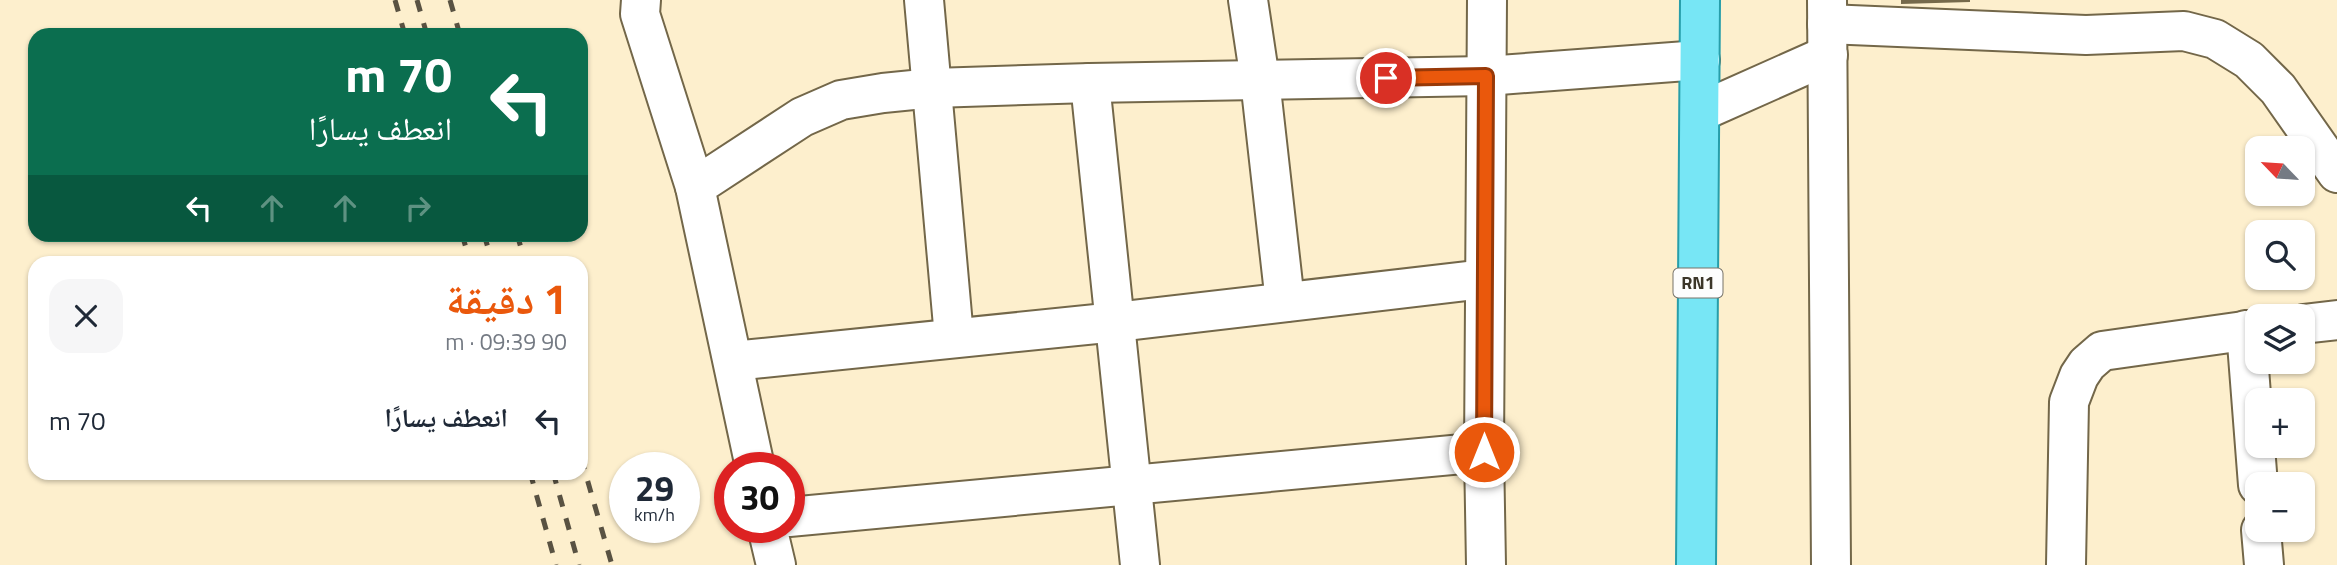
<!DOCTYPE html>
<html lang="ar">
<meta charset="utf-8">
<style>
:root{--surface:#fff;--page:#f6f6f7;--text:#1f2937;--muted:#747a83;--accent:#ea580c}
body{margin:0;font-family:"Titillium Web","Noto Naskh Arabic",sans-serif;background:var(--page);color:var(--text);direction:rtl;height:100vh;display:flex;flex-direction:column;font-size:26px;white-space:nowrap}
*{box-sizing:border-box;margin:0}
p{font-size:23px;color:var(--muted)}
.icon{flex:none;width:38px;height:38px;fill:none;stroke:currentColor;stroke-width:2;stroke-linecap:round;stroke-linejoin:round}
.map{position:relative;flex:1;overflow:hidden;direction:ltr}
.drawer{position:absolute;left:28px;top:256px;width:560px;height:224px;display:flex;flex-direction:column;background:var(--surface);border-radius:21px;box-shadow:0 2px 5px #0004;direction:rtl}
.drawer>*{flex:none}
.guide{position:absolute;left:28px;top:28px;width:560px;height:214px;border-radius:21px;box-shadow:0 2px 5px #0004;direction:rtl;background:#0b6e4f;color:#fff;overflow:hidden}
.needle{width:46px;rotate:295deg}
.buttons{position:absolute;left:2245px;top:136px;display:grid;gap:14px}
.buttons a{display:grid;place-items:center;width:70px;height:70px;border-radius:14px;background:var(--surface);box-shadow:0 2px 5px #0004;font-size:35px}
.speed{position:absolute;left:609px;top:452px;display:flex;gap:14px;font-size:35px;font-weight:700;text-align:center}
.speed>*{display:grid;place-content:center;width:91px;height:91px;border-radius:50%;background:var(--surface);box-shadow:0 2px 5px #0004;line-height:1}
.speed small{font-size:18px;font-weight:400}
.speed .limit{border:10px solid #d22;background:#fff;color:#111}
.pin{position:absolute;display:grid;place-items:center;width:60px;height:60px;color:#fff;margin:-30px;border:4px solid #fff;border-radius:50%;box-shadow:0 2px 7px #0007}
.me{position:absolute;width:77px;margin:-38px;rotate:0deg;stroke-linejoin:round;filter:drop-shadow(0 0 5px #0008)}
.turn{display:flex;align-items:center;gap:24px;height:147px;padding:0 21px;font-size:32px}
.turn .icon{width:91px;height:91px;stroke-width:2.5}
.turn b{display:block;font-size:49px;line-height:60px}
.lanes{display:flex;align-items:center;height:66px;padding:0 21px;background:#0003;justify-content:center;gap:35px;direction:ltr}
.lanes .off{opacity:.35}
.round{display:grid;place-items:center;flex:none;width:74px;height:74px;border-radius:21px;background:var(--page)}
.headline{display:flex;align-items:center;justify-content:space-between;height:119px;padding:0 21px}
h1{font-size:42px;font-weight:700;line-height:52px;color:var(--accent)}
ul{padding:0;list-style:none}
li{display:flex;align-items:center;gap:21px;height:91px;padding:0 21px}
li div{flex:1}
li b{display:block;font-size:26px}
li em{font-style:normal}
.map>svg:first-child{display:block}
</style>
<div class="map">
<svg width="2337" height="565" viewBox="0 0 2337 565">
<rect width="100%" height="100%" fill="#fdefcd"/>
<polygon fill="#75694b" points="1901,0 1970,0 1970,2 1901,4"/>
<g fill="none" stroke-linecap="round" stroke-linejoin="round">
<g stroke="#736749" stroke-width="42">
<g id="minor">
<polyline points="641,0 640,14 695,187"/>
<polyline points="924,0 954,337"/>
<polyline points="1248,0 1260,80 1285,302"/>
<polyline points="1827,0 1831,565"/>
<polyline points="1827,24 2086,35 2184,31 2215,39 2249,60 2278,89 2337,173"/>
<polyline points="1090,83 1140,565"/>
<polyline points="1700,112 1828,55"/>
<polyline points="2303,324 2337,320"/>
<polyline points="2246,330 2258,485"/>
<polyline points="733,361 1116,322 1484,279"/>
<polyline points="1484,452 1486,565"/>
<polyline points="755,467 695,187 802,117 841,100 883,93 933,88 1090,83 1486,76 1700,60"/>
<polyline points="789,517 1484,452 1487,0"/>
<polyline points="767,527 776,565"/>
<polyline points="2261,530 2264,565"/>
<polyline points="2066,565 2069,402 2079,376 2087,364 2102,351 2258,329"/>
</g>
</g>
<g stroke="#279eaa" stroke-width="42">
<polyline id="major" points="1696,565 1700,0"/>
</g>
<use href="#minor" stroke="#fff" stroke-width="38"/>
<use href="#major" stroke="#77e6f5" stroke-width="38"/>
<g stroke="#595242" stroke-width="5" stroke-dasharray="12 12" stroke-linecap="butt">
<polyline points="395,0 405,35"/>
<polyline points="417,0 427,35"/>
<polyline points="450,0 460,35"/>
<polyline points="462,234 470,262"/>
<polyline points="484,234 492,262"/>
<polyline points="517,234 525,262"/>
<polyline points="581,458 612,565"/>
<polyline points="530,472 556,565"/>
<polyline points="553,472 579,565"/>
</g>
</g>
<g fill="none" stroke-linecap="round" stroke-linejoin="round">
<g stroke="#983908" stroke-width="18">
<polyline id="route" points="1386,78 1486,76 1484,452"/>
</g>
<use href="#route" stroke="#ea580c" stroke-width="12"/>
</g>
<g text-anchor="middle" stroke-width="7" stroke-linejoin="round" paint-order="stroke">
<rect fill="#fdfdfd" stroke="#767269" stroke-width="2" x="1673.5" y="268.5" width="49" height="29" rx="5"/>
<g font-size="18" font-weight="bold" fill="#3c3629">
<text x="1698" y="289">RN1</text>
</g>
</g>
</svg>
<div class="buttons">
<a><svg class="needle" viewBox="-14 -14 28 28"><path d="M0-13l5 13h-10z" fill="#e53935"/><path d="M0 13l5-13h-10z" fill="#747a83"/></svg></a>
<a><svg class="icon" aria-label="search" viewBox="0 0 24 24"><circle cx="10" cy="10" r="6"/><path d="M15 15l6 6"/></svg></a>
<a><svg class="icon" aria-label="layers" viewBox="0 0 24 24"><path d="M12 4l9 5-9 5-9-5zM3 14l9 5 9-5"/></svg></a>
<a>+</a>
<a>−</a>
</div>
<div class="speed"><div>29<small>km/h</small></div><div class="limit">30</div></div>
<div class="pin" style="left:1386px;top:78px;background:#d93025"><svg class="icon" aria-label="arrive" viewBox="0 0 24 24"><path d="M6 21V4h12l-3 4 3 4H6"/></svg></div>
<svg class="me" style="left:1484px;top:452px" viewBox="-20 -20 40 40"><circle r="17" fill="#ea580c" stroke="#fff" stroke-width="3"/><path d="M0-11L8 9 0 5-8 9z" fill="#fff"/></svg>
<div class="guide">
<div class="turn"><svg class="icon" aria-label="left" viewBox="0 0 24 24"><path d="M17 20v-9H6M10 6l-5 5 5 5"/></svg><div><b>70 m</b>انعطف يسارًا</div></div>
<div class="lanes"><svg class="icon" aria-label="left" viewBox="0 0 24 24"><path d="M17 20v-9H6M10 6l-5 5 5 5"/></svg><svg class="icon off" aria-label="ahead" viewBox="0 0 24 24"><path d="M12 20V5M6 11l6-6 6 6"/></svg><svg class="icon off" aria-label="ahead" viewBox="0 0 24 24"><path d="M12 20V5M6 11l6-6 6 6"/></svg><svg class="icon off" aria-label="right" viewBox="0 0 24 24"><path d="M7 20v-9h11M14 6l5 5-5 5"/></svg></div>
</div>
<section class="drawer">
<div class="headline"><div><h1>1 دقيقة</h1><p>90 m · 09:39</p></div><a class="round"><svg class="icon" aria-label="close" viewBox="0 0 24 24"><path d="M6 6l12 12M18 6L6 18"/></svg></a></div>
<ul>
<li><svg class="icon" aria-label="left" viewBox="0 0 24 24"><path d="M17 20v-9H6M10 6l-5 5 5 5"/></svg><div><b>انعطف يسارًا</b></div><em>70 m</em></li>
</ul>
</section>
</div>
